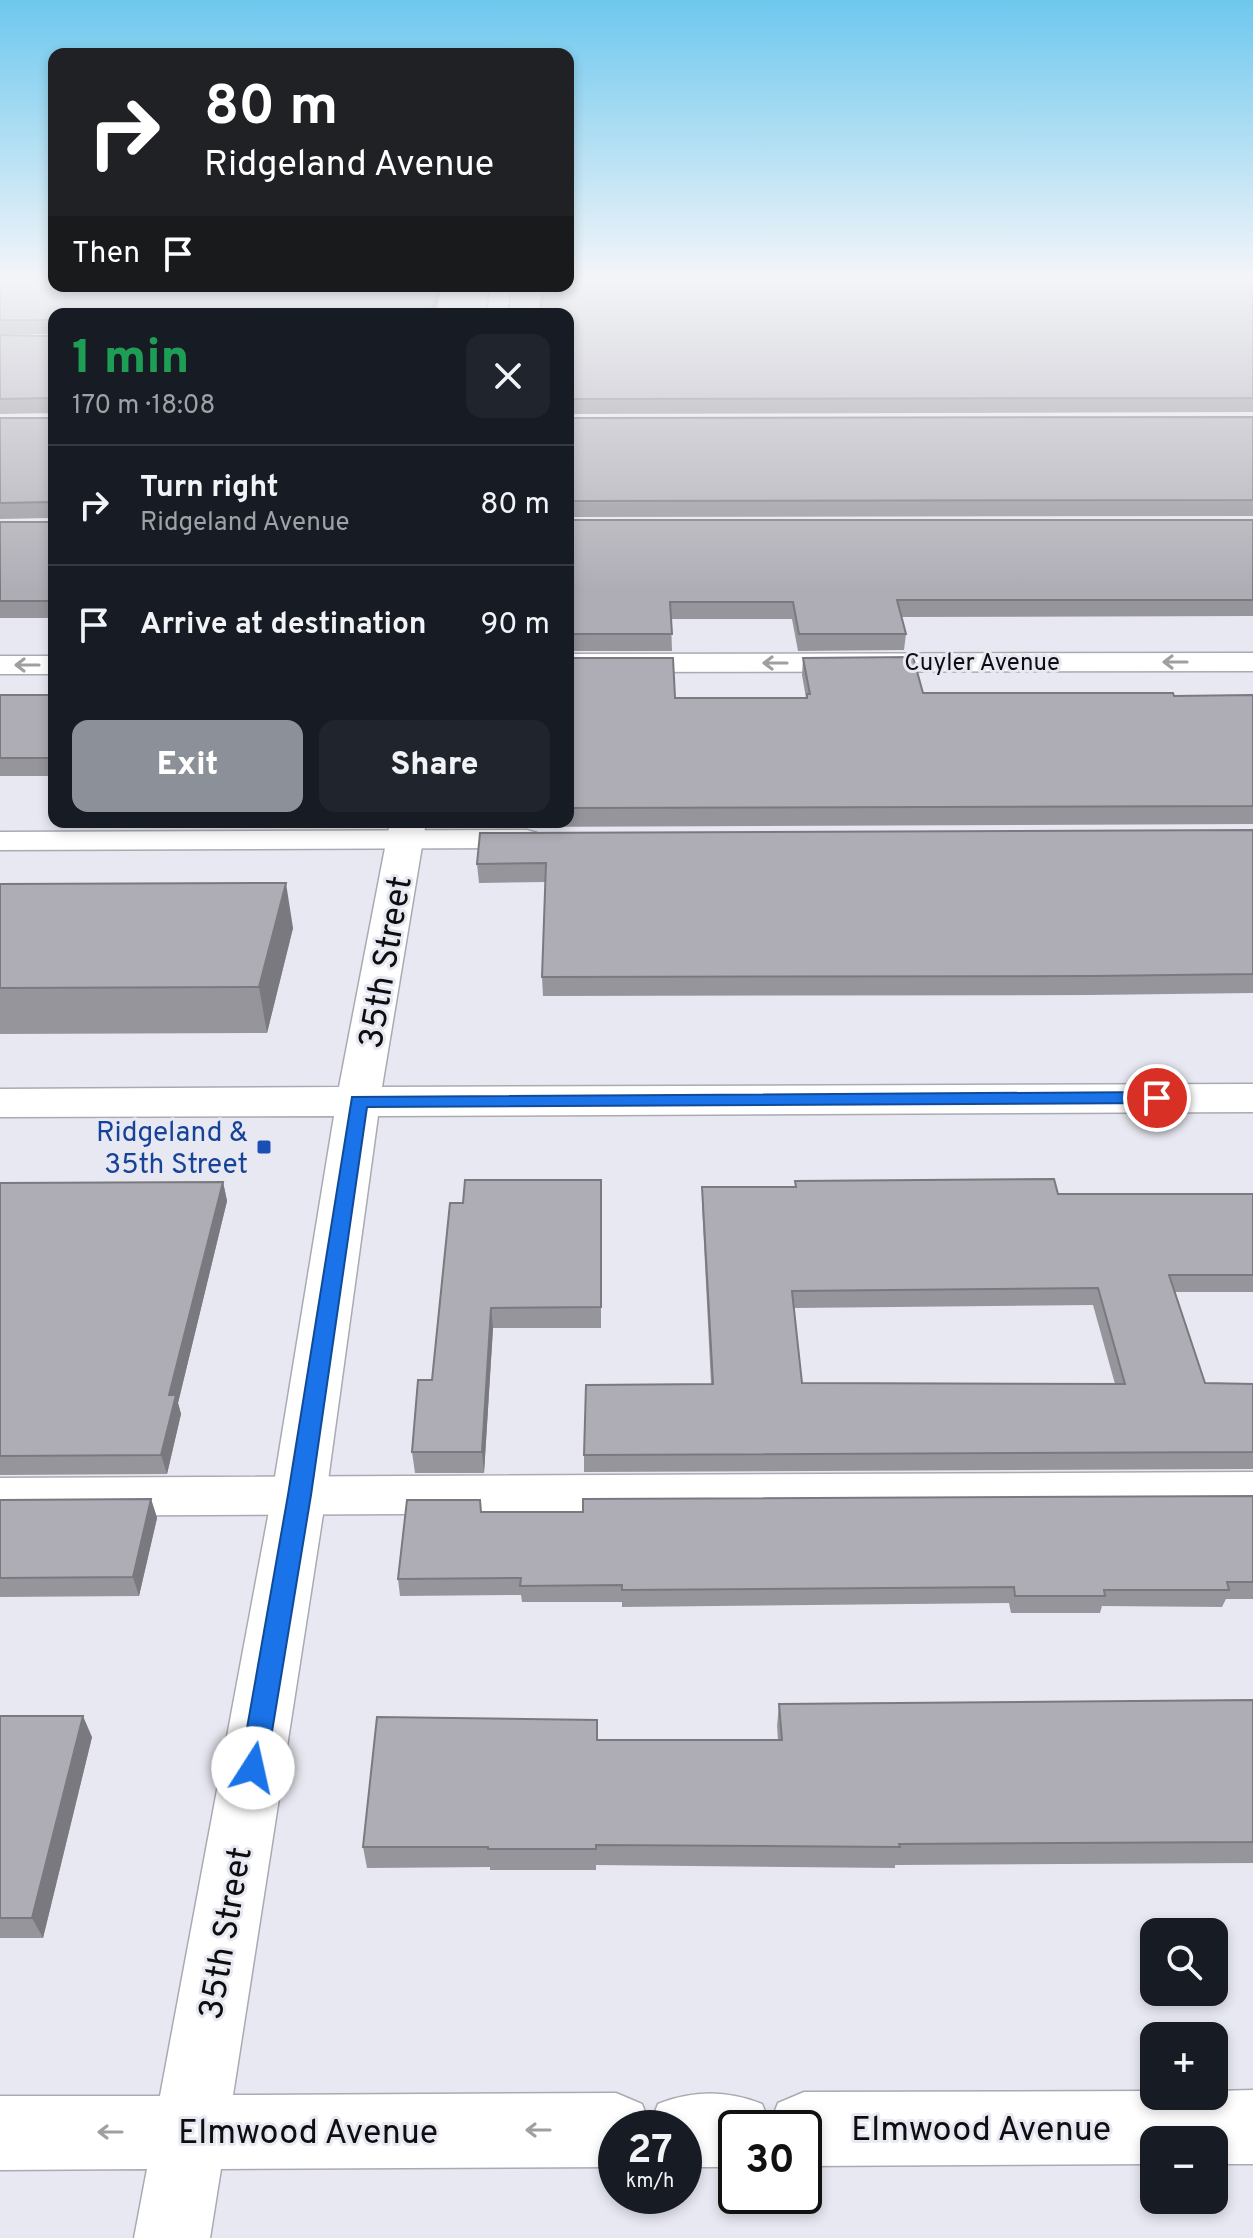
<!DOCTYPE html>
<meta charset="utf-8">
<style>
:root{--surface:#171b24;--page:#20242c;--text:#f1f3f6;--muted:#9ea1a6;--line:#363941;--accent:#8c9099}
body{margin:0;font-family:Overpass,sans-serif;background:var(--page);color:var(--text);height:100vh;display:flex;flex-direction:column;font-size:30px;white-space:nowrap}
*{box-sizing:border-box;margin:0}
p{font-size:26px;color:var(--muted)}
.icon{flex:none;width:44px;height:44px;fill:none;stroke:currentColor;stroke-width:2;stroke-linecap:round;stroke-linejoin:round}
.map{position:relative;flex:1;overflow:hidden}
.sheet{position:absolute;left:48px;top:308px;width:526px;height:520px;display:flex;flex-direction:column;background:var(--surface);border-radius:16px;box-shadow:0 4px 12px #0003}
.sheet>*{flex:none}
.top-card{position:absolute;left:48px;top:48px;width:526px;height:244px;border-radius:16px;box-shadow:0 4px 12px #0003;background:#202124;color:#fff;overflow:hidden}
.fabs{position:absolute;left:1140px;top:1918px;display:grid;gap:16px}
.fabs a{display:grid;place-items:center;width:88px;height:88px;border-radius:16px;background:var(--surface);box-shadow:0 4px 12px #0003;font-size:40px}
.speed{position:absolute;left:598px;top:2110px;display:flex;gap:16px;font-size:40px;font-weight:700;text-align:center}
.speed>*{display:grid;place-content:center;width:104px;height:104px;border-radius:50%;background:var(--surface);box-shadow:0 4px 12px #0003;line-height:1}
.speed small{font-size:20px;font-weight:400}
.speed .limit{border:4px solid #111;border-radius:12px;background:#fff;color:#111}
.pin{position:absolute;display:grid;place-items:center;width:68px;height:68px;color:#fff;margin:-34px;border:4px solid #fff;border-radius:50%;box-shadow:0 2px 8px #0007}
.me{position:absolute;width:88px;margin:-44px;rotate:10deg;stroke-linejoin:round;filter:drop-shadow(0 0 6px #0008)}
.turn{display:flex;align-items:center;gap:28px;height:168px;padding:0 24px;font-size:36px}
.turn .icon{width:104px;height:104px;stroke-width:2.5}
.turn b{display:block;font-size:56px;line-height:68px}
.then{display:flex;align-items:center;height:76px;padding:0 24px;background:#0003;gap:16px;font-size:30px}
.round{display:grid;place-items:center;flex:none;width:84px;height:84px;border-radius:16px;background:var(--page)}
.overview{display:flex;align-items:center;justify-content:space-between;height:136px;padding:0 24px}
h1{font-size:48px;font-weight:800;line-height:60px;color:#1e9e55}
.action{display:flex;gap:16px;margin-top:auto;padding:16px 24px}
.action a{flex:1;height:92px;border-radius:16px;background:var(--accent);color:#fff;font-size:32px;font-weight:800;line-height:92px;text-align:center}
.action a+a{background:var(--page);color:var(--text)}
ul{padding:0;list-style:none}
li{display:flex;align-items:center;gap:24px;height:120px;padding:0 24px;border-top:2px solid var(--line)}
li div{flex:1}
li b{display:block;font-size:30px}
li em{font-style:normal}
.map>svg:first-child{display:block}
</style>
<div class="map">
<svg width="1253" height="2238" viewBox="0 0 1253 2238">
<rect width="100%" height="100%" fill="#e7e8f1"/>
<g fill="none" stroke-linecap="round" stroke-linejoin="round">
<g stroke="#a9aab2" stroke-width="3">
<g id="lane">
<polygon points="527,830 537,833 542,839 537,845 527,848 0,850 0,832"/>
<polygon points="1253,1472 1253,1510 0,1516 0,1478"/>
</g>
</g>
<g stroke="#a9aab2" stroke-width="3">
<g id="street">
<polygon points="491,286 511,286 507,314 487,314"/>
<polygon points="1253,653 1253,671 568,672 568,654"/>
<rect x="0" y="656" width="54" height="18"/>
<path d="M390 822H426L382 1087 1253 1084V1112L378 1116 326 1495 233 2095 616 2093 642 2104 650 2124 658 2104C693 2090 727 2090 762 2104L770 2123 778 2103 804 2092 1154 2091V2096H1214V2091L1253 2090V2164H1214V2140H1154V2164L804 2166V2128H736V2167H684V2128H616V2167L221 2169 210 2238H134L147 2169 0 2170V2096H160L272 1495 334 1116 0 1117V1089L339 1087Z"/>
</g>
</g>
<use href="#lane" fill="#fff" fill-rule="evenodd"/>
<use href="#street" fill="#fff" fill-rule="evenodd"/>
</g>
<g fill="#96959c" fill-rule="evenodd">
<polygon points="0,278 54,286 442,286 435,314 54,314 54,618 0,618 0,522 50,522 51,518 0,519 0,418 51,418 54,415 54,413 0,414 0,335 51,336 52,334 0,334"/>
<polygon points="1253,278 1253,412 568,414 568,314"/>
<polygon points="1253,417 1253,516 568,517 568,418"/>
<polygon points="568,520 1253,520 1253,616 901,617 906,634 904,650 798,651 792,619 671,619 672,651 568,651"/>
<polygon points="568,658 675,698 806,698 802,675 803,658 923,693 1174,696 1253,695 1253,824 483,827 483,822 568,822"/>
<rect x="0" y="695" width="54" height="81"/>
<polygon points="191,822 318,822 316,828 192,827"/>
<polygon points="1253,830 1253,993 1089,995 543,996 542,977 545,882 479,883 477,864"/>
<polygon points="0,884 293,928 267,1033 0,1034"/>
<polygon points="601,1180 601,1328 493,1328 484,1473 415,1473 412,1452 432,1380 463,1203"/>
<path d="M795 1181 1058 1194H1253V1292H1175L1205 1383 1253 1384V1469L584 1472V1455L711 1384 702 1204V1187H795ZM1093 1305 1115 1384 802 1383 794 1308Z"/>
<polygon points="223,1182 227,1201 178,1403 181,1414 167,1474 0,1475 0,1183"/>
<polygon points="1253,1496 1253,1599 1226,1599 1222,1607 1102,1606 1100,1613 1011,1613 1009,1603 622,1607 622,1602 522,1602 521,1595 400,1596 398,1579 481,1512 583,1512"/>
<polygon points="151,1499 157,1518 139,1596 0,1597 0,1500"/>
<polygon points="1253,1700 1253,1863 895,1865 895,1868 596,1865 596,1870 490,1870 490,1867 367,1868 363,1847 597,1740 778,1740 777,1726 779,1704"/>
<polygon points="0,1716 92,1737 43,1938 0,1938"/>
</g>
<g fill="#7a797f">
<polygon points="438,286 442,286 435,314 431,314"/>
<polygon points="286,883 293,928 267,1033 259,987"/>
<polygon points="223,1182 227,1201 178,1403 181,1414 167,1474 161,1455 169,1395"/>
<polygon points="491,1308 493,1328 484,1473 482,1452"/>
<polygon points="151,1499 157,1518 139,1596 133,1577"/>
<polygon points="83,1716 92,1737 43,1938 32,1918"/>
</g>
<g fill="#aeadb5" stroke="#7a797f" stroke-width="2" fill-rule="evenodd">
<polygon points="0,278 54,278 54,286 438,286 431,314 54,314 54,323 51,320 0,320"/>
<polygon points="568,278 1253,278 1253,398 568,399 568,314 540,314 543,286 568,286"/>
<polygon points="54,324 54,601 0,601 0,522 50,522 53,505 50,502 0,503 0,418 51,418 54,415 54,401 51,398 0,399 0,335 51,336"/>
<polygon points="1253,417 1253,500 568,501 568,418"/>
<polygon points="568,520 1253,520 1253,600 897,600 906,634 799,634 793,602 670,602 672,634 568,634"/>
<polygon points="913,657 923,693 1173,693 1174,696 1253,695 1253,806 568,808 568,658 673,658 675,698 807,698 807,694 810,694 803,658"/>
<rect x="0" y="695" width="54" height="63"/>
<polygon points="1253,830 1253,974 1093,976 542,977 546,863 477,864 480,833"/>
<polygon points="286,883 259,987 0,988 0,884"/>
<path d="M1054 1179 1058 1194H1253V1275H1169L1205 1383 1253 1384V1452L584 1455 586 1385 713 1384 702 1187H796L795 1181ZM1098 1288 1125 1384 802 1383 792 1291Z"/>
<polygon points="465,1180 601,1180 601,1307 491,1308 482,1452 412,1452 418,1380 432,1380 450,1203 463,1203"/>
<polygon points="223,1182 169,1395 176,1395 161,1455 0,1456 0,1183"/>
<polygon points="1253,1496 1253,1582 1227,1582 1229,1590 1104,1590 1105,1596 1015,1596 1014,1587 622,1590 622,1585 520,1586 521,1578 398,1579 407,1500 480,1500 481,1512 583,1512 583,1499"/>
<polygon points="151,1499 133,1577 0,1578 0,1500"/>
<polygon points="1253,1700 1253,1842 899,1844 900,1847 596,1845 596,1849 488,1849 488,1847 363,1847 377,1717 597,1720 597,1740 782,1740 779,1704"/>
<polygon points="0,1716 83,1716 32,1918 0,1918"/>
</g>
<defs><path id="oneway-shaft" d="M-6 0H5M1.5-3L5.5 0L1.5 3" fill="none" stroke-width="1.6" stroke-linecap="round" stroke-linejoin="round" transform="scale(2)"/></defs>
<g stroke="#9f9fa0">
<use href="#oneway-shaft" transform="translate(1175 662) rotate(180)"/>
<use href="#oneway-shaft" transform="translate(775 663) rotate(180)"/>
<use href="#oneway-shaft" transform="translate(27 665) rotate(180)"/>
<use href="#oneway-shaft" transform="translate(538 2130) rotate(180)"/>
<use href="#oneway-shaft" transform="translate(110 2132) rotate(180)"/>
</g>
<linearGradient id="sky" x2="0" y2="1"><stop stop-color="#6dc8ee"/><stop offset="0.47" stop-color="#f4f5f9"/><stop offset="1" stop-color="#f4f5f9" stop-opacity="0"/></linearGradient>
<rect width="1253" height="591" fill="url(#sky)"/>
<polygon fill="#1a73e8" stroke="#114b97" stroke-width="2" points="1157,1092 1166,1098 1164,1103 367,1107 311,1495 266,1768 262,1777 253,1781 243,1777 240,1768 288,1495 352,1097"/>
<rect fill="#1a4fb4" stroke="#e7e8f1" stroke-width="3" x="256" y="1139" width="16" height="16" rx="4"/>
<g text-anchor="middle" stroke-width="6" stroke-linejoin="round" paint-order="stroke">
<g font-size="24" fill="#0e0e11" stroke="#e7e8f1">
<text x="982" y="670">Cuyler Avenue</text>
</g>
<g font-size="28" fill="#164399" stroke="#e7e8f1" text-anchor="end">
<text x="248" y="1141">Ridgeland &amp;<tspan x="248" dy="32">35th Street</tspan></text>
</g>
<g font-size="34" fill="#0e0e11" stroke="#e7e8f1">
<text transform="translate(384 962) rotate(-80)" y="12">35th Street</text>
<text transform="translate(224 1933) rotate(-80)" y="12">35th Street</text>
<text x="981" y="2140">Elmwood Avenue</text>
<text x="308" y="2143">Elmwood Avenue</text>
</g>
</g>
</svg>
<div class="fabs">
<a><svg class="icon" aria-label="search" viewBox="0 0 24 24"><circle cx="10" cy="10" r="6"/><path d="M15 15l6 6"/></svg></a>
<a>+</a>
<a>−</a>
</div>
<div class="speed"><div>27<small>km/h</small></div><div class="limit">30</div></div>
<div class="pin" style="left:1157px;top:1098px;background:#d93025"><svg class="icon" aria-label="arrive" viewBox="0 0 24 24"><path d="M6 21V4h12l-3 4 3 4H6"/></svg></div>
<svg class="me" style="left:253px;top:1768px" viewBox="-20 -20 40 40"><circle r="19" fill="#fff"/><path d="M0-13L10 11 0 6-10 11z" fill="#1a73e8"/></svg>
<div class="top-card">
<div class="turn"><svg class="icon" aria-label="right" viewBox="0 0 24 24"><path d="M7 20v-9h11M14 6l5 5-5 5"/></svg><div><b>80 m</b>Ridgeland Avenue</div></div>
<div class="then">Then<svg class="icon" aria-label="arrive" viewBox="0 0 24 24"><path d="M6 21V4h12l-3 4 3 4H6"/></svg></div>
</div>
<section class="sheet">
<div class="overview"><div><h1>1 min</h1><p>170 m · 18:08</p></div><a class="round"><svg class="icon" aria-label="close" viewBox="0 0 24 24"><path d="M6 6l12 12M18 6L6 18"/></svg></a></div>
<ul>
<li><svg class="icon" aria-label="right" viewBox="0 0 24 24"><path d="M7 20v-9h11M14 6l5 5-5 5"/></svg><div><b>Turn right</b><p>Ridgeland Avenue</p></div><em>80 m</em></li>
<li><svg class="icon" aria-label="arrive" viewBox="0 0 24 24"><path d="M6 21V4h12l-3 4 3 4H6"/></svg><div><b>Arrive at destination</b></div><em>90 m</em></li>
</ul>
<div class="action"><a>Exit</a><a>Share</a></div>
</section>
</div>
